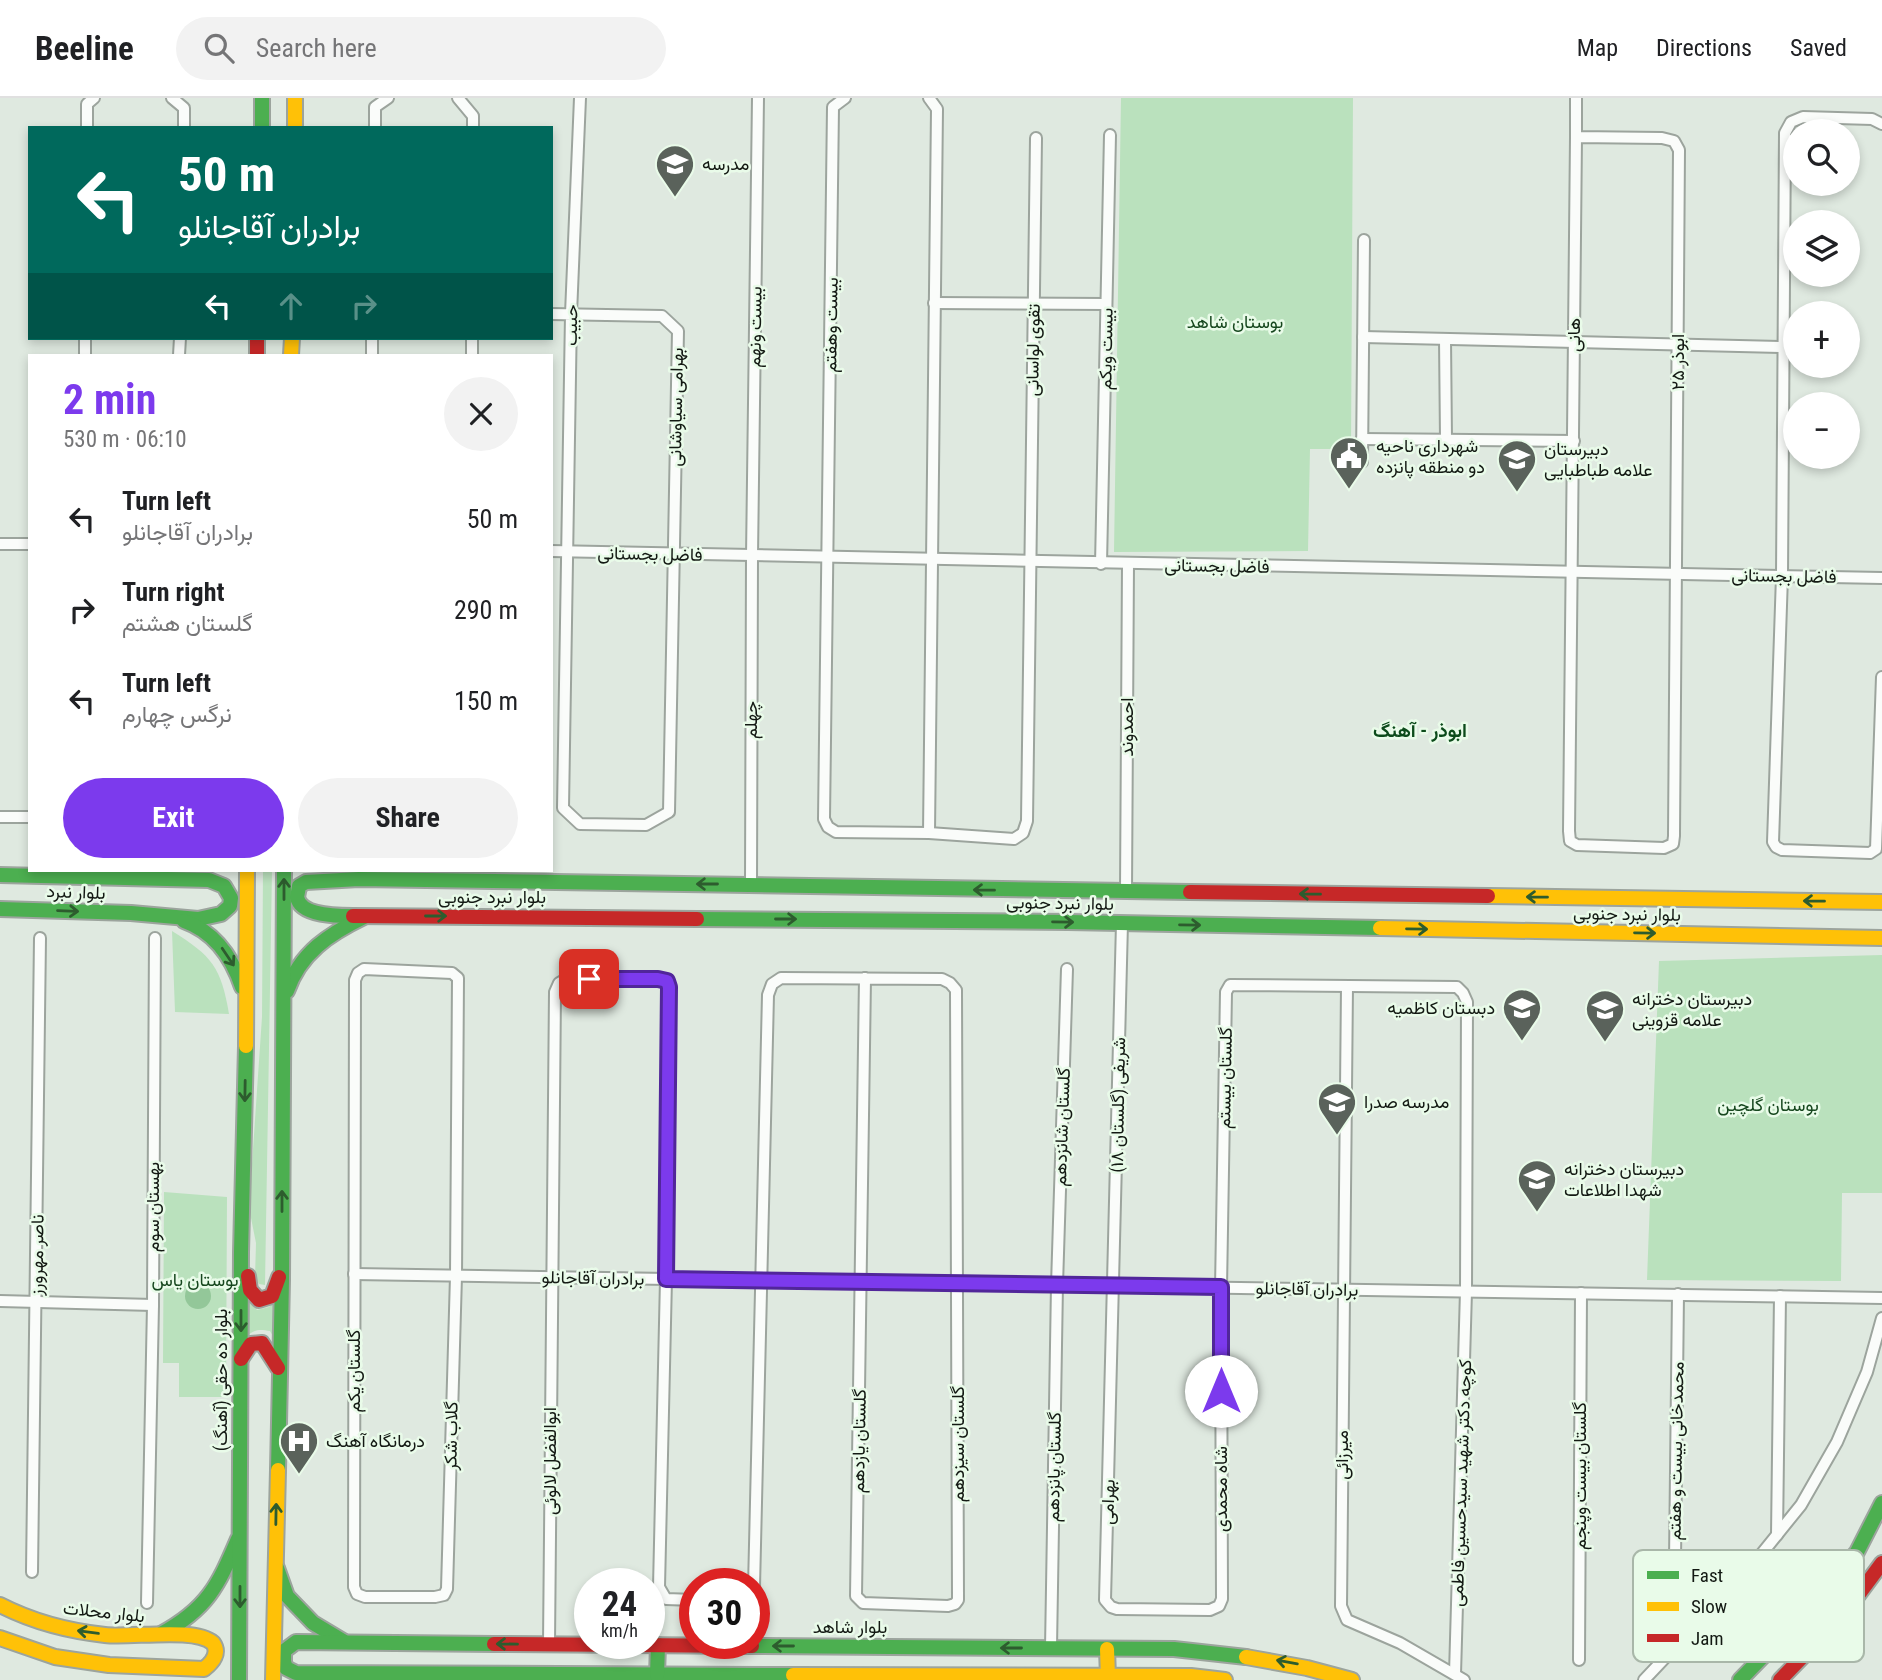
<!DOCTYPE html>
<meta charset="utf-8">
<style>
:root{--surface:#fff;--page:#f2f2f2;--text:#202124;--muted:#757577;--line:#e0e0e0;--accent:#7c3aed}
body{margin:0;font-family:"Roboto Condensed",Vazirmatn,sans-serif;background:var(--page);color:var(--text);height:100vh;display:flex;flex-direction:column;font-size:26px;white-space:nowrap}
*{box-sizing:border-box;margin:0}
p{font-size:23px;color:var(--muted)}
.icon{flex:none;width:38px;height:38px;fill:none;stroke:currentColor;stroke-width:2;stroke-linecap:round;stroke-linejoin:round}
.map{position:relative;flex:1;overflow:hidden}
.panel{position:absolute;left:28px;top:256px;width:525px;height:518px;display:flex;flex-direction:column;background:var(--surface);border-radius:0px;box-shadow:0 4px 10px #0003}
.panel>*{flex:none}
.hud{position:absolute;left:28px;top:28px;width:525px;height:214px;border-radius:0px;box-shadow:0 4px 10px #0003;background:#00695c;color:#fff;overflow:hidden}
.fabs{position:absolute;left:1783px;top:21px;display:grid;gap:14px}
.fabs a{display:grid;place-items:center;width:77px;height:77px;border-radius:50%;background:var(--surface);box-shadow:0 4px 10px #0003;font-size:35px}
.speed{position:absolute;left:574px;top:1470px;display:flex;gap:14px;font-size:35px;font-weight:700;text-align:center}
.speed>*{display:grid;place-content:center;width:91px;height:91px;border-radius:50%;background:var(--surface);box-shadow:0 4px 10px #0003;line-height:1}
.speed small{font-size:18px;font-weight:400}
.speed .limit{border:10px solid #d22;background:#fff;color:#111}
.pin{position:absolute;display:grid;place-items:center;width:60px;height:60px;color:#fff;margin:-30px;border-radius:14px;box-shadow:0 4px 10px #0006}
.me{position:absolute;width:77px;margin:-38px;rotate:0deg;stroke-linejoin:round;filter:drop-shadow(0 0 5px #0008)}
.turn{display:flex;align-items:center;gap:24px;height:147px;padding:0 35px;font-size:32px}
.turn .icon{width:91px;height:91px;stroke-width:2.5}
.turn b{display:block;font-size:49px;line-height:60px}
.lanes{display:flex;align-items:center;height:66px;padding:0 35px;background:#0003;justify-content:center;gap:35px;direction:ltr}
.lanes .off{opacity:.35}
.round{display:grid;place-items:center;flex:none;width:74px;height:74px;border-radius:37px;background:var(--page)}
.summary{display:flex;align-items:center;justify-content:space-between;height:119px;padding:0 35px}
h1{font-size:42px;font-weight:700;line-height:52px;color:var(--accent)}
.button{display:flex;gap:14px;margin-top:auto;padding:14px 35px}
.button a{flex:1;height:80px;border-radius:42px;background:var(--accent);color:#fff;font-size:28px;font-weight:700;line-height:80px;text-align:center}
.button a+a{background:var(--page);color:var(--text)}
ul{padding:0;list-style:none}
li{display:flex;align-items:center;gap:21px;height:91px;padding:0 35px}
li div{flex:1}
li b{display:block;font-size:26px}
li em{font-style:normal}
header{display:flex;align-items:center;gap:42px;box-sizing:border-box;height:98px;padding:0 35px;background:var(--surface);border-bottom:2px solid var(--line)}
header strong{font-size:33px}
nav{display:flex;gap:38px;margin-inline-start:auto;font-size:24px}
.search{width:490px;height:63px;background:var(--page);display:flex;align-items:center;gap:18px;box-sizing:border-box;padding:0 24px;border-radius:38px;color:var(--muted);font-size:26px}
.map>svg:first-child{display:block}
</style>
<header>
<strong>Beeline</strong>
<div class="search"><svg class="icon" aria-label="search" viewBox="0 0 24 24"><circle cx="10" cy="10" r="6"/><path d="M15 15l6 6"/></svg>Search here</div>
<nav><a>Map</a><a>Directions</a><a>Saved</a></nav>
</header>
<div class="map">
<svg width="1882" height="1582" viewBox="0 0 1882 1582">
<rect width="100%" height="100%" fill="#dfe9e0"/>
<g fill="#bae1bd">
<polygon points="1121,0 1353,0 1351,351 1310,351 1308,453 1114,454"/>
<polygon points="263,772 272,772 265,1187 259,1186 255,1179 256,1145 249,1110 262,919"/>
<path d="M172 833C212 858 221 869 229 916L175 914Z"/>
<polygon points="1882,857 1882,1095 1842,1095 1841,1183 1647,1182 1659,863"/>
<polygon points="164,1094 227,1099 226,1299 179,1299 179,1265 163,1265"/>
<path d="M247 1201 257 1212 269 1209 274 1204V1240L270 1233C259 1231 255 1231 246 1239Z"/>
</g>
<circle fill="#93c799" cx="198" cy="1198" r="13"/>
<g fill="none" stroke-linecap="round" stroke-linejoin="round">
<g stroke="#9ca49d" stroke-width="14">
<g id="street">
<polyline points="172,0 184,10 184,30"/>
<polyline points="458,0 473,18 473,30"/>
<polyline points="845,0 833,9 824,721 828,729 836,734 929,735 1014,741 1023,735 1027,723 1036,40"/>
<polyline points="1882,26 1872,21 1803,19 1791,24 1785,35 1782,478 1773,744 1776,749 1782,752 1870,755 1876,751 1882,579"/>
<polyline points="87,30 87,6 94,0"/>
<polyline points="375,30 375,9 388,0"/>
<polyline points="1576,39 1662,40 1674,43 1679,52 1674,738 1673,746 1664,750 1577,747 1570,743 1569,733 1576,39 1576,0"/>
<polyline points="934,205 1106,206"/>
<polyline points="551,216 662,218 678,233 669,714 646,727 580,726 563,710 571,216 580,0"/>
<polyline points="1363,239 1784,249"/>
<polyline points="1445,241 1446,342"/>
<polyline points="85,257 85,240"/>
<polyline points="179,257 180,240"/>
<polyline points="372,257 372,240"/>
<polyline points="472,257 472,240"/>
<polyline points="1362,341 1574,343"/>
<polyline points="1362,364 1364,142"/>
<polyline points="0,446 30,446"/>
<polyline points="551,453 1882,480"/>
<polyline points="1101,466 1110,37"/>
<polyline points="0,719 30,719"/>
<polyline points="929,735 937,11 929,0"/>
<polyline points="751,786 752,458 758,0"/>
<polyline points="1126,793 1128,466"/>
<polyline points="1122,825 1105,1502 1111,1509 1117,1511 1210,1512 1219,1508 1222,1501 1221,1190 1226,894 1230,887 1457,889 1463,895 1467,904 1466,1193 1455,1576"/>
<polygon points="364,871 452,875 458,880 456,1178 447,1491 444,1497 435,1499 365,1499 357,1496 354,1489 355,882 358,875"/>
<polyline points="1347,888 1341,1508 1347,1522 1400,1545 1464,1582"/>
<polyline points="354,1176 1882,1200"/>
<polyline points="0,1203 153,1207"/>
<polyline points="1777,1437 1780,1198"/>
<polyline points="32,1474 40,840"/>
<polyline points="754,1489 768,897 772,886 781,880 942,881 950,885 956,892 958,1502 955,1506 948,1508 863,1505 856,1498 865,880"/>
<polyline points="147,1505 153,1207 155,840"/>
<polyline points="549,1546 555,894 559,885 566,881 658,881 667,883 669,889 666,1181 659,1489 666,1501 695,1502"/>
<polyline points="1051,1550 1057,1187 1067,871"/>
<polyline points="1674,1551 1678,1196"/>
<polyline points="1579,1562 1581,1195"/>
<polyline points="1644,1582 1751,1469 1801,1407 1837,1344 1867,1274 1882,1220"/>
</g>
</g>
<g stroke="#9ca49d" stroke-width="18">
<g id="fast">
<polyline points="262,0 262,30"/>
<polyline points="0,777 209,782 224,788 231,800 230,808 221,816 198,821 131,815 0,811"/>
<path d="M353 818C339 818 300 818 297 799 297 799 299 789 299 788L306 784 359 781 1190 794"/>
<polyline points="697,821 1068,824 1380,830"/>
<path d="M184 823C215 834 232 859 242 889"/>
<path d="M287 893C300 855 329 836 364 819"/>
<polyline points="278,1372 282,1182 284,772"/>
<polyline points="277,1470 287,1498 313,1525 343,1543"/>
<path d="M161 1536C207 1511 218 1488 238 1441"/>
<polyline points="494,1546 296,1544 284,1553 284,1564 286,1570 296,1575 793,1577"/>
<polyline points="752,1548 1174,1551 1246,1559"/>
<polyline points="657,1577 658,1547"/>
<polyline points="239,1582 241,1154 246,948"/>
<polyline points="1740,1582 1808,1512 1857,1454 1882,1405"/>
</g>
</g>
<g stroke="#9ca49d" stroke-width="18">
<g id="slow">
<polyline points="295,0 295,30"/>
<polyline points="291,257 292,240"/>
<polyline points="1488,798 1882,804"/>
<polyline points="1380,830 1882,840"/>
<polyline points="246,948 247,772"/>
<path d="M0 1507C33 1524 68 1533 105 1537 132 1540 195 1529 213 1545 220 1555 213 1564 204 1571L109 1567 55 1559 0 1540"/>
<polyline points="1107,1551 1108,1579"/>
<polyline points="1246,1559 1307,1570 1352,1582"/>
<polyline points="793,1577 1191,1578 1225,1582"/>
<polyline points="273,1582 278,1372"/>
</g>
</g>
<g stroke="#9ca49d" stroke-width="18">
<g id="jam">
<polyline points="257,240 257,257"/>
<polyline points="1190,794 1488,798"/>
<polyline points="353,818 697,821"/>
<polyline points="248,1178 250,1192 259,1202 272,1198 279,1179"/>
<polyline points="241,1261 251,1246 262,1245 278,1270"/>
<polyline points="494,1546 752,1548"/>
<polyline points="1780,1582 1844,1516 1882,1465"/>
</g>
</g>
<use href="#street" stroke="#fafcfa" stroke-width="10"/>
<use href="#fast" stroke="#4caf50" stroke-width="14"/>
<use href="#slow" stroke="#ffc107" stroke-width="14"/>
<use href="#jam" stroke="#c62828" stroke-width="14"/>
</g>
<defs><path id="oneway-shaft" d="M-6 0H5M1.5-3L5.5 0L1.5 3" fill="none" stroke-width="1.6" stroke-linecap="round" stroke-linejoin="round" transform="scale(1.75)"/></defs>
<g stroke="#2d5c2e">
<use href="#oneway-shaft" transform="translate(707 786) rotate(-180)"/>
<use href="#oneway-shaft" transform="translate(284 791) rotate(-90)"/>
<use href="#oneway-shaft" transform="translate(984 792) rotate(-179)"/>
<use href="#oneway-shaft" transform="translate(1310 796) rotate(-179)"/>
<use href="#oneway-shaft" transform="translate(1537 799) rotate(-179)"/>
<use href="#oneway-shaft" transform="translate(1814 803) rotate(-179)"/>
<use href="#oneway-shaft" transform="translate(68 813) rotate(2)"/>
<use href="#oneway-shaft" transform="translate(436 818)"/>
<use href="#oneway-shaft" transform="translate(786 821)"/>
<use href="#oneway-shaft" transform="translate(1063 824) rotate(1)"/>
<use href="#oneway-shaft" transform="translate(1190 827) rotate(1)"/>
<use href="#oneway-shaft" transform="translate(1417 831) rotate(1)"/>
<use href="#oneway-shaft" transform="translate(1645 835) rotate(1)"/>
<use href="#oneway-shaft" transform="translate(228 859) rotate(56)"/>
<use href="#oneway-shaft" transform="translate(245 993) rotate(91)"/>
<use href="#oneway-shaft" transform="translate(282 1103) rotate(-90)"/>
<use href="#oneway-shaft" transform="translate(241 1223) rotate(90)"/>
<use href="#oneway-shaft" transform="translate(276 1416) rotate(-89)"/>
<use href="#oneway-shaft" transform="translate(240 1499) rotate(90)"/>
<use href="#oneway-shaft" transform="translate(88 1534) rotate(-172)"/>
<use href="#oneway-shaft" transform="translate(507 1546) rotate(-179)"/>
<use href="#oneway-shaft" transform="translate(783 1548) rotate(-180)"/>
<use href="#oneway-shaft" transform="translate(1011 1550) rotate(-180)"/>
<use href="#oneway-shaft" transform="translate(1287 1564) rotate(-170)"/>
</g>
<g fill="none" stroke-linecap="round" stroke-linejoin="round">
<g stroke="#51269a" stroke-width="18">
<polyline id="route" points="589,881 658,881 667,883 669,889 666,1181 1221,1189 1221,1293"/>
</g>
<use href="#route" stroke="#7c3aed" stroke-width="12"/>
</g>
<defs>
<g id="school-pin" transform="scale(2.0125)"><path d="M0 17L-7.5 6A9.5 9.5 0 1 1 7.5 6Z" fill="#5a625b" stroke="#e9fbe9"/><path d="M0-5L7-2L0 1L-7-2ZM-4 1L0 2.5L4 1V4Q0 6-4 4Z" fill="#fff"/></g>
<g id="civic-pin" transform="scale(2.0125)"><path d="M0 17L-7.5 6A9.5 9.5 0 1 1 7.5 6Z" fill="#5a625b" stroke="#e9fbe9"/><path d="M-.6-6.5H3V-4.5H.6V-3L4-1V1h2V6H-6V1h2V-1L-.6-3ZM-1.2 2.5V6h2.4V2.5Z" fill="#fff"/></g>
<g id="hospital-pin" transform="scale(2.0125)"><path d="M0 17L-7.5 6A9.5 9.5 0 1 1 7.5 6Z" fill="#5a625b" stroke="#e9fbe9"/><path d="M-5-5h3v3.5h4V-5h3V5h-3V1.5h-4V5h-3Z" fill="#fff"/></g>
</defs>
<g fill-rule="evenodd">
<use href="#school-pin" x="675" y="66"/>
<use href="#civic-pin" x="1349" y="358"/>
<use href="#school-pin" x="1517" y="361"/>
<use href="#school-pin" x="1522" y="910"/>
<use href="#school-pin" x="1605" y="911"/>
<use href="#school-pin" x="1337" y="1004"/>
<use href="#school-pin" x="1537" y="1081"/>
<use href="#hospital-pin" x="299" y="1343"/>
</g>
<g text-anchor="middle" stroke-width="5" stroke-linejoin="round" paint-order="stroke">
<g font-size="18" fill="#131913" stroke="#e9fbe9" text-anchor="start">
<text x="702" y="72">مدرسه</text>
<text x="1376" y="354">شهرداری ناحیه<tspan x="1376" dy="21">دو منطقه پانزده</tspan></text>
<text x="1544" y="357">دبیرستان<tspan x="1544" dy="21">علامه طباطبایی</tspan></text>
<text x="1632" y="907">دبیرستان دخترانه<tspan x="1632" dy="21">علامه قزوینی</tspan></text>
<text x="1495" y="916" text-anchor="end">دبستان کاظمیه</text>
<text x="1364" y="1010">مدرسه صدرا</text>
<text x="1564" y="1077">دبیرستان دخترانه<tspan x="1564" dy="21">شهدا اطلاعات</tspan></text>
<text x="326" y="1349">درمانگاه آهنگ</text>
</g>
<g font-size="18" fill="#16471e" stroke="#e9fbe9">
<text x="1235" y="230">بوستان شاهد</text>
<text x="1768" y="1013">بوستان گلچین</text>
<text x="195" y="1188">بوستان یاس</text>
</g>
<g font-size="18" fill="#131913" stroke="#e9fbe9">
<text transform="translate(571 227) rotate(-89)" y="6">حبیب</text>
<text transform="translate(831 227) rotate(-89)" y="6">بیست وهفتم</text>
<text transform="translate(755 229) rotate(-89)" y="6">بیست ونهم</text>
<text transform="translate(1574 237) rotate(-90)" y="6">هانی</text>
<text transform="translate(1106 251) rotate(-89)" y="6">بیست ویکم</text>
<text transform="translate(1033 252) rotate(-89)" y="6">تقوی لواسانی</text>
<text transform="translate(1678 264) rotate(-90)" y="6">ابوذر ۲۵</text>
<text transform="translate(676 309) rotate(-89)" y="6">بهرامی سیاوشانی</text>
<text transform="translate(650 456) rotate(1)" y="6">فاضل بجستانی</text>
<text transform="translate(1217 468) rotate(1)" y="6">فاضل بجستانی</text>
<text transform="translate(1784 478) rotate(1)" y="6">فاضل بجستانی</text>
<text transform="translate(751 622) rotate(-90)" y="6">چهلم</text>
<text transform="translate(1127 629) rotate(-90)" y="6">احمدوند</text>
<text transform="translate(76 794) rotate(2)" y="6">بلوار نبرد</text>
<text x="492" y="805">بلوار نبرد جنوبی</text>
<text transform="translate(1060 805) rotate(1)" y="6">بلوار نبرد جنوبی</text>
<text transform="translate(1627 816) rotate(1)" y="6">بلوار نبرد جنوبی</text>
<text transform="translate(1225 980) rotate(-89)" y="6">گلستان بیستم</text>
<text transform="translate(1118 1007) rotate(-89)" y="6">شریفی (گلستان ۱۸)</text>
<text transform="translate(1062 1029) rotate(-88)" y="6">گلستان شانزدهم</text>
<text transform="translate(153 1109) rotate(-90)" y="6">بهستان سوم</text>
<text transform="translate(37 1157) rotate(-89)" y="6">ناصر مهرورز</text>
<text transform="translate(593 1180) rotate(1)" y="6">برادران آقاجانلو</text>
<text transform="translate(1307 1191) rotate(1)" y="6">برادران آقاجانلو</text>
<text transform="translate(354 1273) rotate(-90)" y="6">گلستان یکم</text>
<text transform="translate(221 1282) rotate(-90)" y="6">بلوار ده حقی (آهنگ)</text>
<text transform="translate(451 1338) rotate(-89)" y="6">گلاب شکر</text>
<text transform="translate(859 1343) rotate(-89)" y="6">گلستان یازدهم</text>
<text transform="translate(958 1346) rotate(-90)" y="6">گلستان سیزدهم</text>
<text transform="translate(1676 1353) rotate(-89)" y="6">محمدخانی بیست و هفتم</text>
<text transform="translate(1342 1357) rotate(-90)" y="6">میرزائی</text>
<text transform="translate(550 1363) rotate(-90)" y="6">ابوالفضل لالوئی</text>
<text transform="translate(1054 1369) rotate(-89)" y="6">گلستان پانزدهم</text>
<text transform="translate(1580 1378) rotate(-90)" y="6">گلستان بیست وپنجم</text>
<text transform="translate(1461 1385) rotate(-88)" y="6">کوچه دکتر شهید سیدحسین فاطمی</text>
<text transform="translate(1221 1391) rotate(-90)" y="6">شاه محمدی</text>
<text transform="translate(1108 1404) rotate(-88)" y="6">بهرامی</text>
<text transform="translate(104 1514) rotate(6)" y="6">بلوار محلات</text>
<text x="850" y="1535">بلوار شاهد</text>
</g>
<g font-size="19" font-weight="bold" fill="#0c4b1b" stroke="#e9fbe9">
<text x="1420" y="639">ابوذر - آهنگ</text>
</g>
</g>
<rect x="1633" y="1452" width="231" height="112" rx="10" fill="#e9fbe9" stroke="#a9b7a9" stroke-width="2"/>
<rect x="1647" y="1473" width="32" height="8" fill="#4caf50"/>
<rect x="1647" y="1504" width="32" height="9" fill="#ffc107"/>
<rect x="1647" y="1536" width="32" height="8" fill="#c62828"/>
<g font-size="19" fill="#131913">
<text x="1691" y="1484">Fast</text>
<text x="1691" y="1515">Slow</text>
<text x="1691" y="1547">Jam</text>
</g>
</svg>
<div class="fabs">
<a><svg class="icon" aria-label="search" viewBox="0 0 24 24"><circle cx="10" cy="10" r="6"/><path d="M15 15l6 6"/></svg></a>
<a><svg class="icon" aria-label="layers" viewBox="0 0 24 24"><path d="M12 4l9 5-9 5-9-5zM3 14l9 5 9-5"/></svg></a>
<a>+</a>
<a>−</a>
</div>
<div class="speed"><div>24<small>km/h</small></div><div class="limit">30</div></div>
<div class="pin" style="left:589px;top:881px;background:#d93025"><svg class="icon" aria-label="arrive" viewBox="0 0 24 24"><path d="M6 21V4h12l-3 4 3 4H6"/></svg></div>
<svg class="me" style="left:1221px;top:1293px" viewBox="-20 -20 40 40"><circle r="19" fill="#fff"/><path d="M0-13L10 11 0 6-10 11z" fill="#7c3aed"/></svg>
<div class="hud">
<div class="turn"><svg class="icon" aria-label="left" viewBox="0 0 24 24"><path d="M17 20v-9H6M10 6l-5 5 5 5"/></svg><div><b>50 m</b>برادران آقاجانلو</div></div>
<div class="lanes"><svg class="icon" aria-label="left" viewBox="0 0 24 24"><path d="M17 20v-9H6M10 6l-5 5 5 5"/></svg><svg class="icon off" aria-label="ahead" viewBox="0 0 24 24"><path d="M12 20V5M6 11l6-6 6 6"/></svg><svg class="icon off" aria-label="right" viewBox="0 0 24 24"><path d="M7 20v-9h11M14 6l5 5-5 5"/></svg></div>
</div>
<section class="panel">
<div class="summary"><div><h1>2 min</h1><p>530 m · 06:10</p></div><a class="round"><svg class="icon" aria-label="close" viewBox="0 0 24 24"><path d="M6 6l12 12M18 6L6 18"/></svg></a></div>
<ul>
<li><svg class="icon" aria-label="left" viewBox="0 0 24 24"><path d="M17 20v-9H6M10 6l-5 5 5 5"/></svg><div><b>Turn left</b><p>برادران آقاجانلو</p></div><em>50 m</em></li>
<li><svg class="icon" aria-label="right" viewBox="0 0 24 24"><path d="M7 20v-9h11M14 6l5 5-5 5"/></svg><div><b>Turn right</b><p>گلستان هشتم</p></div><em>290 m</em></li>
<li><svg class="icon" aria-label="left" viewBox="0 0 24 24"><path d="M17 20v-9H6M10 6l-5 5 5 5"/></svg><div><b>Turn left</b><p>نرگس چهارم</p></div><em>150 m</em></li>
</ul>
<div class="button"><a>Exit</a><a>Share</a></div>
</section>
</div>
